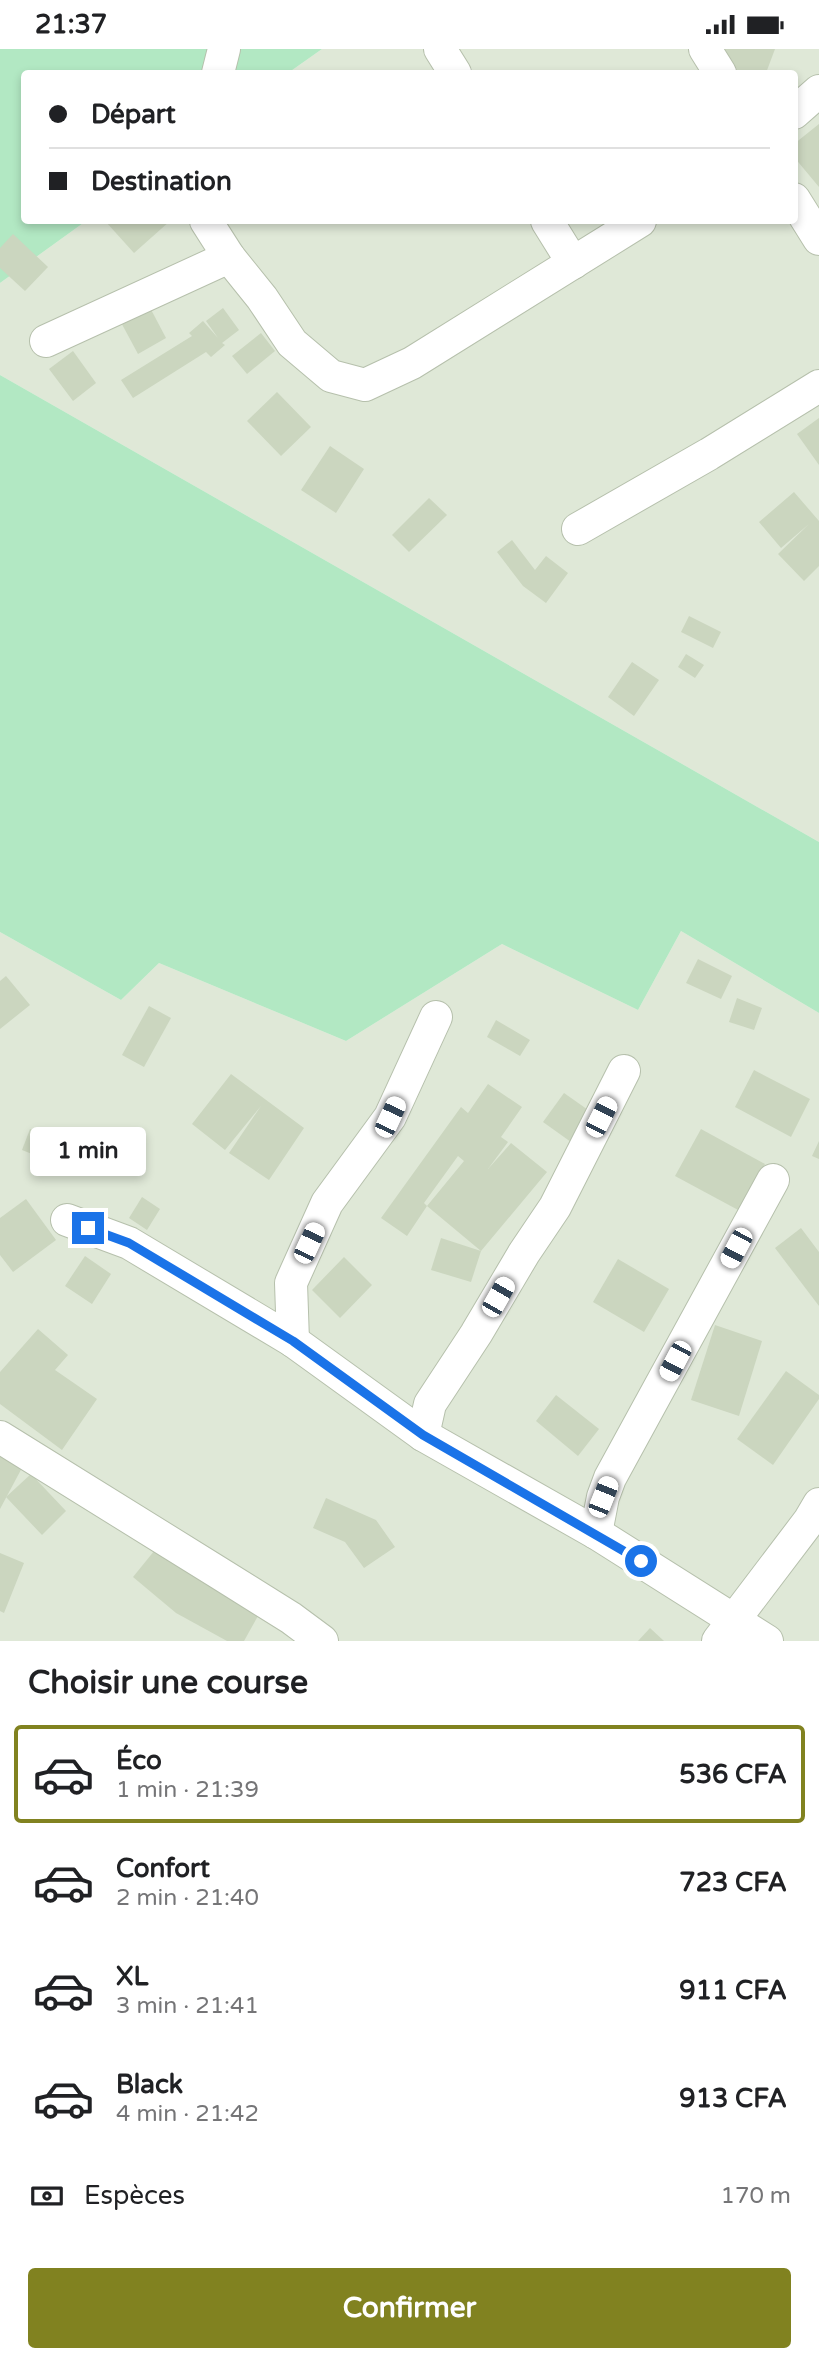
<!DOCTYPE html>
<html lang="fr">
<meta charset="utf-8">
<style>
:root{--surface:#fff;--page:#f6f6f6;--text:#202124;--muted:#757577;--line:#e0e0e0;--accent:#818220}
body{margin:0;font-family:"Varela Round",sans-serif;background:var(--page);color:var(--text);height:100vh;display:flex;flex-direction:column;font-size:26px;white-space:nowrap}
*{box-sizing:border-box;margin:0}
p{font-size:23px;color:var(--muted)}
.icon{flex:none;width:38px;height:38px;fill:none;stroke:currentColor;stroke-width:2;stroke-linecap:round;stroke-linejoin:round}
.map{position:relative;height:1592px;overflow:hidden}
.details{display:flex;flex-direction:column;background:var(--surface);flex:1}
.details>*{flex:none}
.banner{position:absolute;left:21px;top:21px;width:777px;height:154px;border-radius:7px;box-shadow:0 4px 10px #0003;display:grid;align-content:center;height:154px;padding:0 28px;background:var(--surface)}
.end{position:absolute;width:32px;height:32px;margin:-16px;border:9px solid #1a73e8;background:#fff;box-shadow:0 0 0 4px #fff}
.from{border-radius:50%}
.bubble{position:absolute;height:49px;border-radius:7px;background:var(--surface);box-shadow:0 4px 10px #0003;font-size:23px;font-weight:700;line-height:49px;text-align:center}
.car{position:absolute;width:21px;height:42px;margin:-21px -10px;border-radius:9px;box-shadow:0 0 5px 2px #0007;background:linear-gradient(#fff 24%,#345 0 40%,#fff 0 76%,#345 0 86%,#fff 0)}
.banner b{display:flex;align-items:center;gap:24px;height:66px;font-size:26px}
.banner b+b{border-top:2px solid var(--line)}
.banner i{width:18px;height:18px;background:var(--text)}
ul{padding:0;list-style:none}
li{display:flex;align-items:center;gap:21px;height:98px;margin:0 14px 10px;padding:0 14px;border:4px solid transparent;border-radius:7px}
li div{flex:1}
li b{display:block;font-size:26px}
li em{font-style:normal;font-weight:700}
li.on{border-color:var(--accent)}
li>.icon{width:63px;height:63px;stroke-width:1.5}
h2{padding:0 28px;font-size:32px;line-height:84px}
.pay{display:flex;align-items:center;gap:18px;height:77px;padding:0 28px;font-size:26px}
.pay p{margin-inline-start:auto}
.button{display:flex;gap:14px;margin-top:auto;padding:14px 28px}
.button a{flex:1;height:80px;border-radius:7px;background:var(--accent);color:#fff;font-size:28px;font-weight:700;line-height:80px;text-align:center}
.status{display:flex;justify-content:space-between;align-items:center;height:49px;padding:0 35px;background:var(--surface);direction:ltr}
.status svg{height:19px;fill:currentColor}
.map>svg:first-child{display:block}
.residential{fill:#dfe8d7}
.green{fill:#b2e8c3}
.building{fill:#cbd6bf}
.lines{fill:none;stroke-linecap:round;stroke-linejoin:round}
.street-casing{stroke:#b6c0ac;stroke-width:34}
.street{stroke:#fff;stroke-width:32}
.route{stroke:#1a73e8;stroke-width:9}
</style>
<div class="status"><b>21:37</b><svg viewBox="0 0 49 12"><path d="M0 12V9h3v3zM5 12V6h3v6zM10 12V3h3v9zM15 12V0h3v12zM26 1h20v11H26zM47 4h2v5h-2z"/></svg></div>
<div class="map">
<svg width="819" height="1592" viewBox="0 0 819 1592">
<rect width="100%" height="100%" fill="#eef5e9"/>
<g class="residential">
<path d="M322,0H819V793L0,326V234L86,172H794V24H288Z"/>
<path d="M681,882L819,964V1592H0V883L121,951L159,914L346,992L502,895L638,961Z"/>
</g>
<g class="green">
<path d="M0,0H322L288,24H24V172H86L0,234Z"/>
<path d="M0,326L819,793V964L681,882L638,961L502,895L346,992L159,914L121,951L0,883Z"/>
</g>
<g class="building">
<path d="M724,0H775L766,24H743L718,15Z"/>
<path d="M819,75V138L794,108V95Z"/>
<path d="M108,172H170L134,204L106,173Z"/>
<path d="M13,185L48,218L25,242L0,219V199Z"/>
<path d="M146,251L166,289L138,305L117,266Z"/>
<path d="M223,259L239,281L222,294L225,296L211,308L206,303L133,349L121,331L192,287L189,284L203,272L218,289L206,272Z"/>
<path d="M261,284L275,302L247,325L232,307Z"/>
<path d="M73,302L96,334L73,352L49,320Z"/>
<path d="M277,343L311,378L281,407L247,372Z"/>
<path d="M819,369V416L797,385Z"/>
<path d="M330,397L364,420L336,464L301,441Z"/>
<path d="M794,443L819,472V517L804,532L778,505L809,475L781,499L759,473Z"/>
<path d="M429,449L447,466L409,503L392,486Z"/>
<path d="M512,491L535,521L546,507L568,524L546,554L523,537L497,503Z"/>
<path d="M689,567L721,583L713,599L681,583Z"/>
<path d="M686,605L704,616L695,629L678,618Z"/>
<path d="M632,613L659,631L634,667L608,648Z"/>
<path d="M698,910L732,927L721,950L686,934Z"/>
<path d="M6,927L30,956L0,980V932Z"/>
<path d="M737,949L762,959L754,981L729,973Z"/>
<path d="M149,957L171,969L144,1018L122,1006Z"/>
<path d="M496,971L530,991L520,1007L487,988Z"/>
<path d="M754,1021L810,1050L791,1088L735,1058Z"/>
<path d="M231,1025L304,1079L269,1131L229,1104L261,1057L225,1101L192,1075Z"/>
<path d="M488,1035L522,1058L501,1088L508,1093L488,1120L511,1094L547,1123L481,1202L471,1233L431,1221L441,1189L481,1202L427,1157L464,1112L458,1107L424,1154L427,1157L407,1187L381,1169L461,1058L468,1064Z"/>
<path d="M564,1044L591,1063L571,1093L543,1073Z"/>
<path d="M30,1080L65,1094L57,1115L22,1101Z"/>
<path d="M701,1080L765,1115L740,1162L675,1127Z"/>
<path d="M819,1092V1110L812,1107Z"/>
<path d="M142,1148L160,1160L147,1181L129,1169Z"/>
<path d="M26,1150L56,1191L13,1223L0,1206V1169Z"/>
<path d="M801,1179L819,1203V1257L775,1199Z"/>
<path d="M85,1207L111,1225L92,1255L65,1237Z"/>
<path d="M344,1208L372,1236L340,1269L312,1241Z"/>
<path d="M618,1210L669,1240L644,1283L593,1253Z"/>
<path d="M715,1276L762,1292L739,1367L691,1351Z"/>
<path d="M38,1280L68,1306L55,1321L97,1350L62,1401L0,1355V1323Z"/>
<path d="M786,1322L819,1346V1350L773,1416L737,1390Z"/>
<path d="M556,1346L599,1380L578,1407L536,1372Z"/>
<path d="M0,1404L23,1417L0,1460Z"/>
<path d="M31,1425L66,1462L42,1486L6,1448Z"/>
<path d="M326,1449L376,1471L395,1498L364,1519L345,1493L313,1479Z"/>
<path d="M159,1496L263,1558L244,1592H227L176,1564L133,1528Z"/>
<path d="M0,1504L24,1514L4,1564L0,1562Z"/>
<path d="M650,1579L664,1592H638Z"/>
</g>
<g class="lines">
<defs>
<g id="street">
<path d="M440,0L455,24"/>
<path d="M705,0L720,24"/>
<path d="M218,24L224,0"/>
<path d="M794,64L819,42"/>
<path d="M794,150L819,190"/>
<path d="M206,172L229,208L262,249L292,294L331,327L365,336L412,314L640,172"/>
<path d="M547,172L573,214"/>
<path d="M46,292L229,208"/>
<path d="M578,480L709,405L819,337"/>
<path d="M67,1171L129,1194L293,1292L423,1386L596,1484L767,1592"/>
<path d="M293,1292L291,1234L327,1154L390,1068L436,968"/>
<path d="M423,1386L430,1355L476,1285L524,1204L555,1158L624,1022"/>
<path d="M0,1388L219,1524L291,1569L322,1592"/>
<path d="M596,1484L603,1448L610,1429L773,1131"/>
<path d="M718,1592L809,1472L819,1455"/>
</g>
</defs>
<use href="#street" class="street-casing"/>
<use href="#street" class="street"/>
</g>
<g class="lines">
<path class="route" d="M88,1179L129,1194L293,1292L423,1386L641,1512"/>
</g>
</svg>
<i class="end from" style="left:641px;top:1512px"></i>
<i class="end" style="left:88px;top:1179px"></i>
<div class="bubble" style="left:30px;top:1078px;width:116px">1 min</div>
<i class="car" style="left:390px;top:1068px;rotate:25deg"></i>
<i class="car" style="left:601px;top:1068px;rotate:27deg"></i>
<i class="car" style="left:309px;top:1194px;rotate:25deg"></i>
<i class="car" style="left:736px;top:1199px;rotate:208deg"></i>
<i class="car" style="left:498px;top:1248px;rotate:30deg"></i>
<i class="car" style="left:675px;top:1312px;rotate:208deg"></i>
<i class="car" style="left:603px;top:1448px;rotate:22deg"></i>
<div class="banner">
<b><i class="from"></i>Départ</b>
<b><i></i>Destination</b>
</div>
</div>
<section class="details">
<h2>Choisir une course</h2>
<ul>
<li class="on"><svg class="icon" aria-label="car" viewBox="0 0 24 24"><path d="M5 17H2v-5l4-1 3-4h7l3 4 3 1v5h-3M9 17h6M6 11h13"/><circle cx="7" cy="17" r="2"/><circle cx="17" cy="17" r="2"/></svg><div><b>Éco</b><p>1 min · 21:39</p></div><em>536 CFA</em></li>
<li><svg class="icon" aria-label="car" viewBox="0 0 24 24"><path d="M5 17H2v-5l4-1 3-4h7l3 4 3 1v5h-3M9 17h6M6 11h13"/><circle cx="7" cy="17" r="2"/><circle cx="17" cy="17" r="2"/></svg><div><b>Confort</b><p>2 min · 21:40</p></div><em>723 CFA</em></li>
<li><svg class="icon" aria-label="car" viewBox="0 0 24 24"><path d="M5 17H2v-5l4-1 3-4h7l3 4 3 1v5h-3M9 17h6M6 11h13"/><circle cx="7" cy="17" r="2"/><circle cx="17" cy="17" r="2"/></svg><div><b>XL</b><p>3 min · 21:41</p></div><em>911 CFA</em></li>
<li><svg class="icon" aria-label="car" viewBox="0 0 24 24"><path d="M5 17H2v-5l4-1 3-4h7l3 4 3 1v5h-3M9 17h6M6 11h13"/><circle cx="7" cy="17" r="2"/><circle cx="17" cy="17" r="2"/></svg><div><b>Black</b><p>4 min · 21:42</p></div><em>913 CFA</em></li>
</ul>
<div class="pay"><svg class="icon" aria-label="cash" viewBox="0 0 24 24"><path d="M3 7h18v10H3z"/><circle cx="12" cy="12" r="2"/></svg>Espèces<p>170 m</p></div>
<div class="button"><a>Confirmer</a></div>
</section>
